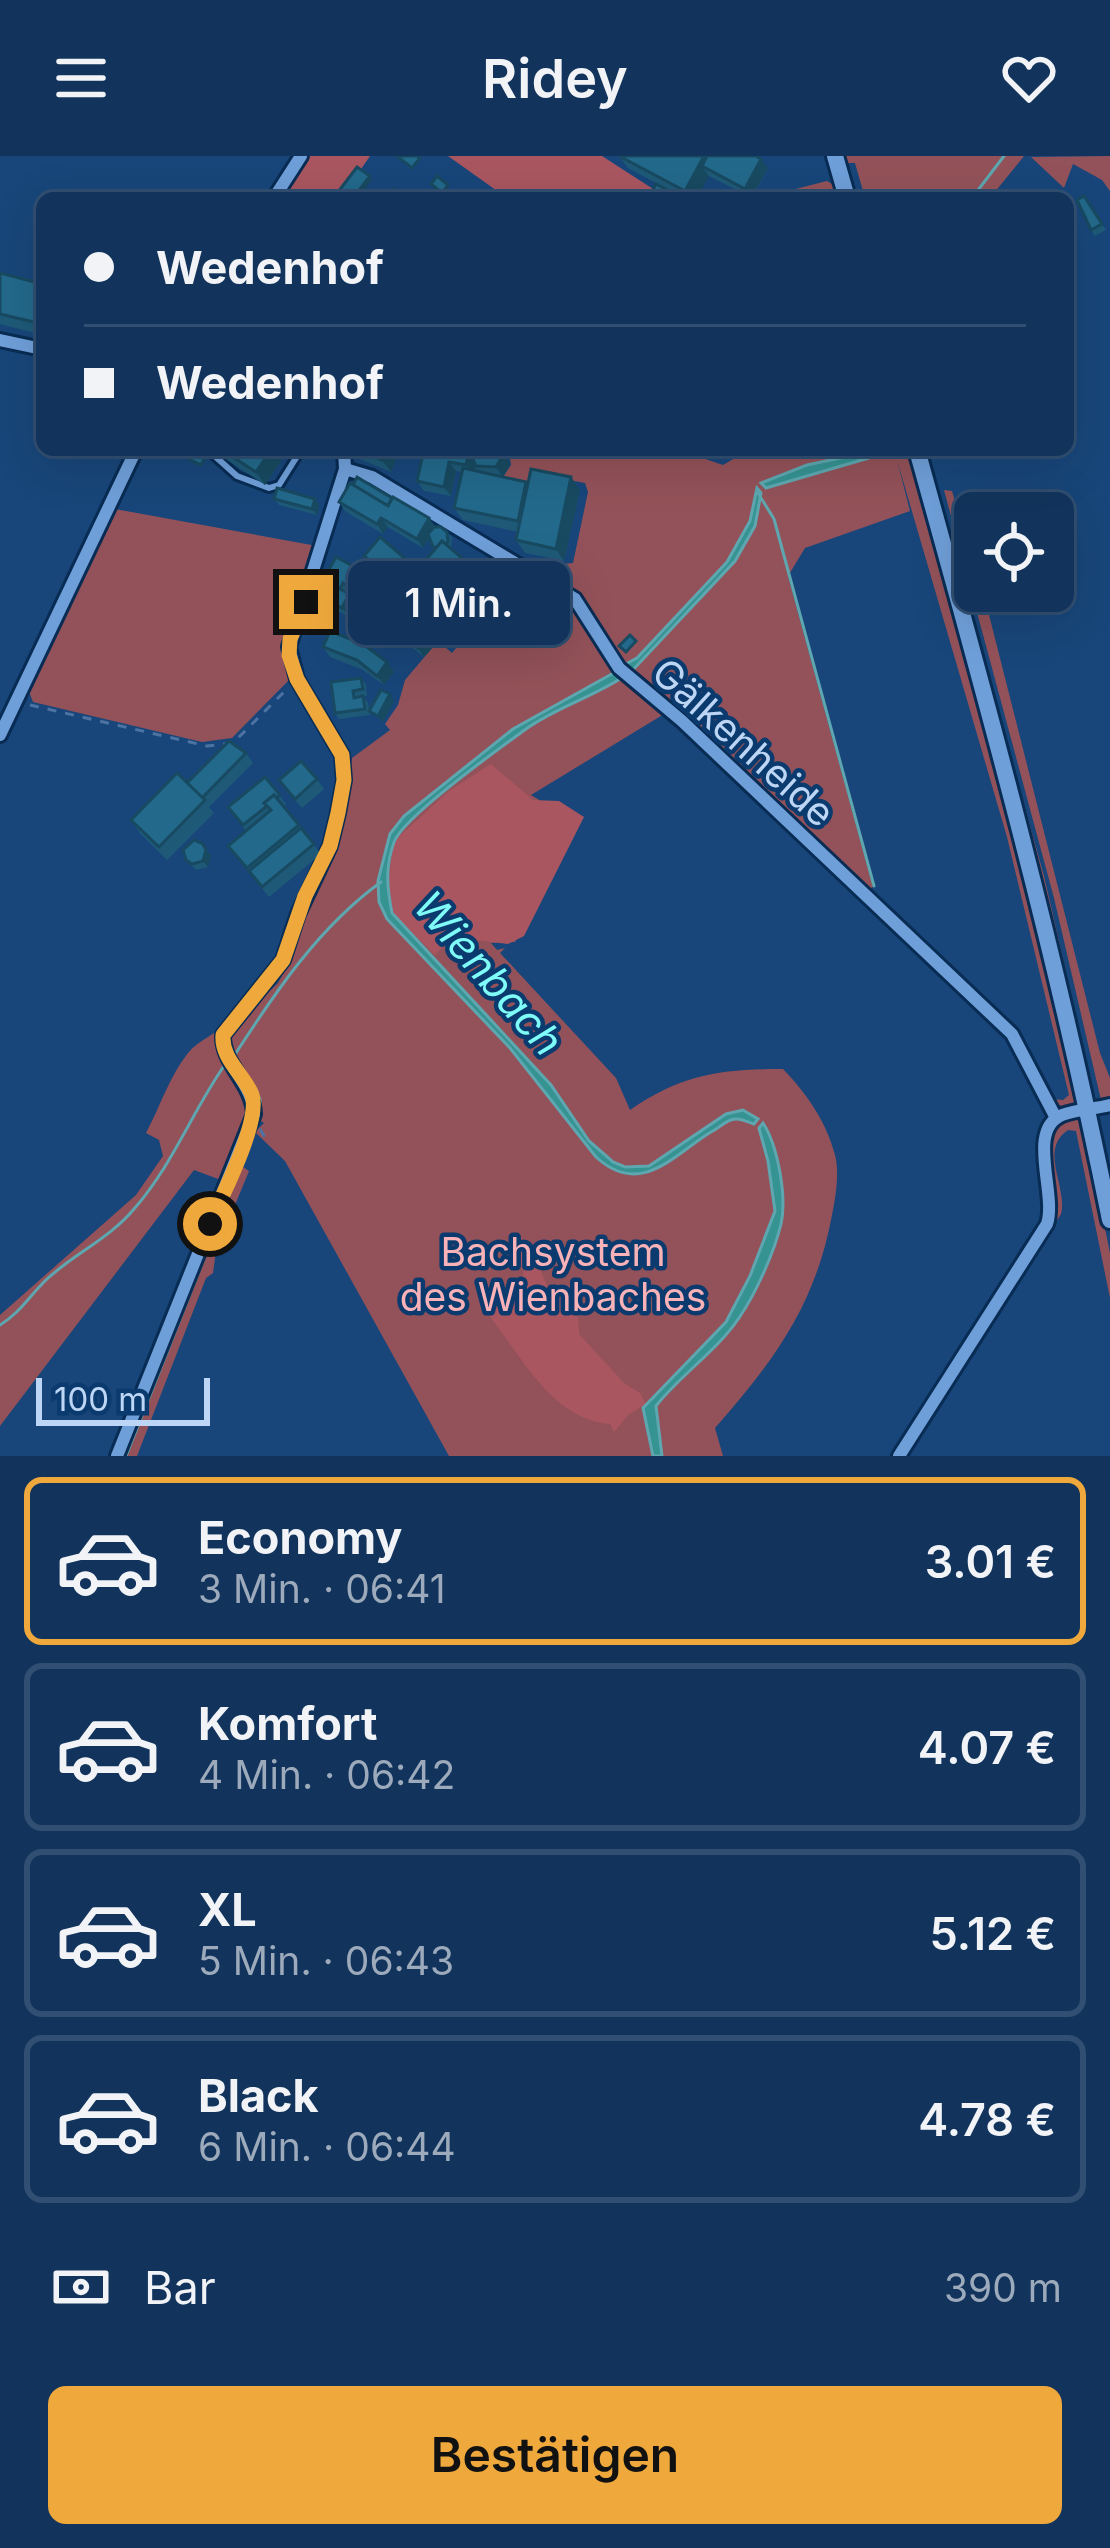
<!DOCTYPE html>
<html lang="de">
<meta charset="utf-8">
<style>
:root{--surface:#12345c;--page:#1b3c62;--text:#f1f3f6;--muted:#9caabb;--line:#314f72;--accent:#eea83c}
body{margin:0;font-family:Inter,sans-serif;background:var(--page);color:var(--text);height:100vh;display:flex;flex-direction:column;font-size:45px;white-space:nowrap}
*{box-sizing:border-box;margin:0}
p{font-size:39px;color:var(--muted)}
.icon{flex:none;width:66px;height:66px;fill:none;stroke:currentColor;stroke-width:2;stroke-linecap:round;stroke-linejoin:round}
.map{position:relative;height:1300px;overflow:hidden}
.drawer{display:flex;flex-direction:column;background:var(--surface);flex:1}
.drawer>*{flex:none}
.guide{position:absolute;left:36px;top:36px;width:1038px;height:264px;border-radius:18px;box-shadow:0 12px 48px #0002,0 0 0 3px var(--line);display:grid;align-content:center;height:264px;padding:0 48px;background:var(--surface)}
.buttons{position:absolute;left:954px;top:336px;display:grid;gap:24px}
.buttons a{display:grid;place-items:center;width:120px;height:120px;border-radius:18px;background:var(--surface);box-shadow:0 12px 48px #0002,0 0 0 3px var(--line);font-size:60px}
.scale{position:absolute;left:36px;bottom:30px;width:174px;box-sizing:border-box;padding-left:12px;border:6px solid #bdd6f5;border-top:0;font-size:33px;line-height:42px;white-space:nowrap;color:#bdd6f5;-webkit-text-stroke:9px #0b3b6e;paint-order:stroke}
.end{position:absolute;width:54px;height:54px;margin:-27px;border:15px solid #eea83c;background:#111;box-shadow:0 0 0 6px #111}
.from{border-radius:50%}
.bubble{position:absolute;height:84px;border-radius:18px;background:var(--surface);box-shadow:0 12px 48px #0002,0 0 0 3px var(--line);font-size:39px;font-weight:600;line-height:84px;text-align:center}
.guide b{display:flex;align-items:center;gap:42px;height:114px;font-size:45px}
.guide b+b{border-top:3px solid var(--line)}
.guide i{width:30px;height:30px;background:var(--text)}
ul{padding:21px 0 0;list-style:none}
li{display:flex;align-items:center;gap:36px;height:168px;margin:0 24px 18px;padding:0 24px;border:6px solid var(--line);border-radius:18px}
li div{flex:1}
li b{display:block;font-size:45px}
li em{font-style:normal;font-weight:600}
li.active{border-color:var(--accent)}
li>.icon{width:108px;height:108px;stroke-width:1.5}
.pay{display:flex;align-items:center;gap:30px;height:132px;padding:0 48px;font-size:45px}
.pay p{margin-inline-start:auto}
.cta{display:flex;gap:24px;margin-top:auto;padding:24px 48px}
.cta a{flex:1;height:138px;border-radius:18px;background:var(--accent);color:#111;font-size:48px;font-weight:600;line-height:138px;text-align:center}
header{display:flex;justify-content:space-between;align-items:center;height:156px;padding:0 48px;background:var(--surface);font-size:54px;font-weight:600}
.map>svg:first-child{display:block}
.green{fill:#935259}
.forest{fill:#a95660}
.water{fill:#359392;stroke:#5ea7b0;stroke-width:3}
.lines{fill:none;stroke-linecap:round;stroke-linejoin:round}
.stream{stroke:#5ea7b0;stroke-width:3}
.service-casing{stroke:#082c53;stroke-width:12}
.minor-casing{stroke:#082c53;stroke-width:18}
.tertiary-casing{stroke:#082c53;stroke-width:22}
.path{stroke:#4c73a1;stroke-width:3;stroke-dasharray:9 9;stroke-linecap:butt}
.service{stroke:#6f9fd9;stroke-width:6}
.minor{stroke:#6f9fd9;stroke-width:12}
.tertiary{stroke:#6f9fd9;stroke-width:16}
.wall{fill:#1e5a78}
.shaded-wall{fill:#184a61}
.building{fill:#23698b;stroke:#184a61;stroke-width:3}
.route{stroke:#eea83c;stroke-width:15}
.labels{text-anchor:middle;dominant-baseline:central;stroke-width:9;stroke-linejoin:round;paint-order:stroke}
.street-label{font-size:39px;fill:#bdd6f5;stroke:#0b3b6e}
.park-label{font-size:39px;fill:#f9b2b7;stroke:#0b3b6e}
.water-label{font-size:42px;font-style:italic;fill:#7ffbf8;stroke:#0b3b6e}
</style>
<header><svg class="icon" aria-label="menu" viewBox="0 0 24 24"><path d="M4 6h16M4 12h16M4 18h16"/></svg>Ridey<svg class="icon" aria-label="heart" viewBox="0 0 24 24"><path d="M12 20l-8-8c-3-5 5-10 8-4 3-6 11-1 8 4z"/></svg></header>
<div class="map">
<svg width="1110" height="1300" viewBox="0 0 1110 1300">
<rect width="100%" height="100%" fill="#18467a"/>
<g class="green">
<path d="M842,0H1024L990,42H865L855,7H848L845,13Z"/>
<path d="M1110,0V35L1102,24L1073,8L1064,32L1031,1Z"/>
<path d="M827,25L837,31L840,42H760Z"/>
<path d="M509,294H679L723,309L749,294H913L908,298L912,297L968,501L1078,940L1076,948L1066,952L1049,944L1019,880L1048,937L1053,943L1063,944L1069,939L1007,681L897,304L910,355L805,392L788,420L873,731L866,734L674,552L531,639L571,663L515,786L491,787L497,794L505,792L500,797L616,922L630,954C682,918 721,913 783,913C807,938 826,965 835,999C840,1018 835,1045 831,1064C814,1151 773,1206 715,1272L723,1300H449L285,1005L256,977L243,1011L249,1015L216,1095L213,1117L206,1122L137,1300H119L254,970L257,974L264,967L251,959L221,1024L194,1014L0,1270V1159L136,1039L163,1000L159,984L146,977C160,951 169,921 188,897C199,883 216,880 225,866L234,870L278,827L288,809L305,750L337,690L352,602L390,574L385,568L398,549L405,524L438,485L452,497L477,467L504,490L478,421L497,405L556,435L598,468L585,447L559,428L563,408L573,407L588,336L585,327L542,319L526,330L503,321L511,309Z"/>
<path d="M927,301L1044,720L1095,942L1091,938Z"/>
<path d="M944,334L952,335L975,412V435L984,439L1100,897L1110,922V944H1101L1054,742Z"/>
<path d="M115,353L317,390C303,436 274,477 290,523L232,582L202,586L33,546L28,533Z"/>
<path d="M1076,963L1084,969L1110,1097V1142L1076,975L1068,974C1038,994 1068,1031 1061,1058L914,1288L902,1300L1052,1065L1056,1051L1048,1009L1050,977L1061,965Z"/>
</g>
<g class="forest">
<path d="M309,0H370L341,42H282Z"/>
<path d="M448,0H602L664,40L507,42Z"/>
<path d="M491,608L533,644L559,645L584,661L524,780L508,788L451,781L435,799L393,758L388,727L394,685L449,635Z"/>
<path d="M508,1076L529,1085L547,1130L569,1146L578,1161L579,1178L624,1227L640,1237L646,1248L628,1259L614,1276L610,1268C552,1263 523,1202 490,1161L495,1143L520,1135L524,1113L513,1096Z"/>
</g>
<g class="water">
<path d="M878,294H896L766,332L761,327L807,309Z"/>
<path d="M757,332L761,337L755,370L735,405L630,517L622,510L637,502L727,406L750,365Z"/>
<path d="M617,515L623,521C593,541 555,552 526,573C500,592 404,660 394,686C385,711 387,732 392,757L551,929L589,985L613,1006L625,1011L649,1010L726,958L743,954L758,963L754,968C748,966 742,963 736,963C726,963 720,972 711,976C673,999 641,1042 596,1001L510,892L387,763L379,746L378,725L390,678L404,660L513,573Z"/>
<path d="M763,967C778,990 787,1041 781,1068C774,1097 756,1137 739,1162C716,1196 680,1219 656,1250L662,1300H653L643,1252L726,1166L750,1120L775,1055L768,1005L759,972Z"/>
</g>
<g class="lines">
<g class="stream">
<path d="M972,42L1004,0"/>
<path d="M758,337L774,363L874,730"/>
<path d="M234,900C276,835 319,771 381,726"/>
<path d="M236,902L260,943V959"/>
<path d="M0,1169C20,1157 30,1139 47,1123C74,1098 110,1082 134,1053C172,1010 192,956 224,910"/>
<path d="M126,1300L254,976"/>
</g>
<defs>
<path id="service" d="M208,294L237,320L269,332L279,329L301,294"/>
<g id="minor">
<path d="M274,42L301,0"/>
<path d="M0,184L42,193"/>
<path d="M345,313L372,321L575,443L619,512L682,565L1012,878L1056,962"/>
<path d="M0,579L136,294"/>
<path d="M117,1300L254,958C253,927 222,909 223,879L283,804L298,758L330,690L338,657L344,624L342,599L297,523L289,491L345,313L344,294"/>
<path d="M899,1300L1047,1068C1057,1037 1026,974 1062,959C1077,953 1095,953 1110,949"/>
</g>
<g id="tertiary">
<path d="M835,0L847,42"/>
<path d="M917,294C988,549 1058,804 1110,1064"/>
</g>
</defs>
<use href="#service" class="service-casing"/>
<use href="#minor" class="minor-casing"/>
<use href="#tertiary" class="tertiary-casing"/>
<g class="path">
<path d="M30,549L207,590L233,587L286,534"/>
<path d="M260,973L268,987"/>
</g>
<use href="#service" class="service"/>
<use href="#minor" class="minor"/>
<use href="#tertiary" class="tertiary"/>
</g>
<g class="wall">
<path d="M619,0L768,12L752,42L709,20L697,42H684L628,12Z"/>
<path d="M1084,40L1106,74L1095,80L1091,74Z"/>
<path d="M0,117L42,128V179L0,168Z"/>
<path d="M216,294H280L284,300L265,329L221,300Z"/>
<path d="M354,294H400L391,316L360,303Z"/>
<path d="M424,294L510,309L503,321L528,329L571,321L580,334L564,405L525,397L516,384L518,376L463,364L454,352L462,316L456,315L451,340L424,335L417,325Z"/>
<path d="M274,343H315L319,349L317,359L279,349Z"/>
<path d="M339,346L447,376L452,382L451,393L519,451L528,463L504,491L469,460L448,484L403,446L394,433L396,431L371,409L364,400L419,412L435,394L429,382L423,392L388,371L383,378L345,355Z"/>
<path d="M360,414L367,424L358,441L350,437L349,438L356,448L349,461L322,447L316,437Z"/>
<path d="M385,444L438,485L424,501L375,461L368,451Z"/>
<path d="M323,491L394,516L384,529L363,514L330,501Z"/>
<path d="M361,522L366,528L367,540H363L368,547L370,559L339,563L335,557Z"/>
<path d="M246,597L253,607L209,651L214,657L167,704L140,677L131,664L187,627Z"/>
<path d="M265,621L286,648L284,651L321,698L269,741L228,690L246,675L228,651Z"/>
<path d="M317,623L324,633L302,652L279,624Z"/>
<path d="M203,688L211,700L208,711L196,714L186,704Z"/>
</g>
<g class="shaded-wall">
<path d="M704,0H719L702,10L709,20L697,42H690L685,35Z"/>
<path d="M761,3L768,12L751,42L745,33Z"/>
<path d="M370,20L372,24L358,42H353Z"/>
<path d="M271,294H280L284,300L265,329L256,316Z"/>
<path d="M386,294H400L391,316L382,304Z"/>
<path d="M502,294L506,295L510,309L503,321L496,311Z"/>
<path d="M469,295L476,305L473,319L466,309Z"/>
<path d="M449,306L456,315L451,340L444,331Z"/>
<path d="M571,321L580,334L564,405L556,393Z"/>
<path d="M315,343L319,349L317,359L312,353Z"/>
<path d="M381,362L388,371L383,378L377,368Z"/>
<path d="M429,362L436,371L423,392L417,383Z"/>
<path d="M360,414L367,424L358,441L351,432Z"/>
<path d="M349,438L356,448L349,461L342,452Z"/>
<path d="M460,447L469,460L448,484L440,471Z"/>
<path d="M519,451L528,463L504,491L495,478Z"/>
<path d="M431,475L438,485L424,501L418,492Z"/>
<path d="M387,506L394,516L384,529L377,520Z"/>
<path d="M390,538L394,545L383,566L378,560Z"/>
<path d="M206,694L211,700L208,711L203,705Z"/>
</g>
<g class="building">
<path d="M397,0H417L420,2L412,12Z"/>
<path d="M619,0H704L685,35Z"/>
<path d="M707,0H756L761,3L745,33L702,10Z"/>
<path d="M357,11L370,20L353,42H346L338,36Z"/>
<path d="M437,20L448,29L442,37L431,28Z"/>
<path d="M656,28L680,41L679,42H649Z"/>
<path d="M393,33L405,42H386Z"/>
<path d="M1084,40L1102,68L1091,74L1077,44Z"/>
<path d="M0,117L42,128V168L0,158Z"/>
<path d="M171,294H197L206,300L201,309Z"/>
<path d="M222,294H271L256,316Z"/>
<path d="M360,294H386L382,304Z"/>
<path d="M424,294H502L503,299L496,311L476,310L469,295L466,309L449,306L444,331L417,325Z"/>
<path d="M463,312L526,326L518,365L454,352Z"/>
<path d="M531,313L571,321L556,393L516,384Z"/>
<path d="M357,321L392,342L388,350L353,329Z"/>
<path d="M350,327L388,350L393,341L429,362L417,383L381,362L377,368L339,346Z"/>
<path d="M277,332L315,343L312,353L274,343Z"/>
<path d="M434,371H441L447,376L448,386L446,388L442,385L437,391H433L428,378Z"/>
<path d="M380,381L408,405L393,423L395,426L364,400Z"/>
<path d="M442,385L519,451L495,478L460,447L440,471L394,433L399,428L393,423L409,404L419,412Z"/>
<path d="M336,401L360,414L351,432L343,427L340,433L349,438L342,452L316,437Z"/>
<path d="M378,439L385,444L388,440L431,475L418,492L368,451Z"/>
<path d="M330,475L363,488L387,506L377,520L357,504L323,491Z"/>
<path d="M630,479L636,485L626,496L619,490Z"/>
<path d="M361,522L363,533L353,535L354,542L363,540L365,553L335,557L331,526Z"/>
<path d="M381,534L390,538L378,560L369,555Z"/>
<path d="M229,585L246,597L202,642L187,627Z"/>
<path d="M301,605L317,623L295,643L279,624Z"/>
<path d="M177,617L205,644L159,691L131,664Z"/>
<path d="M265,621L280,639L276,642L274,639L264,647L267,650L243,669L228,651Z"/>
<path d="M274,639L299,669L247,712L228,690L271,654L264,647Z"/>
<path d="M301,672L314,688L262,731L249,715Z"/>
<path d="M194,684L203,688L206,694L203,705L192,708L186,704L183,694Z"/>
</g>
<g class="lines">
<path class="route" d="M210,1068C221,1041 261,965 252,939C244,918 221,903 223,879L283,804L305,740L330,690L338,657L344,624L342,599L297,523L289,499L290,483L306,446"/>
</g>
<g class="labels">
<g class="street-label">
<text transform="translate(744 586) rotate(42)">Gälkenheide</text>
</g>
<g class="park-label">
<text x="553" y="1095">Bachsystem<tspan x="553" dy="45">des Wienbaches</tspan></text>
</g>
<g class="water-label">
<text transform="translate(489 817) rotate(49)">Wienbach</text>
</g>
</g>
</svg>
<div class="buttons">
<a><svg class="icon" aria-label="locate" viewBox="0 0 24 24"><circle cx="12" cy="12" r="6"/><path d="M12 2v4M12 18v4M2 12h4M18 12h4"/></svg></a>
</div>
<div class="scale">100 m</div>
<i class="end from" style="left:210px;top:1068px"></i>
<i class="end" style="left:306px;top:446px"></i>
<div class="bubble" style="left:348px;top:405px;width:222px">1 Min.</div>
<div class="guide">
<b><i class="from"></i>Wedenhof</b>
<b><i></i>Wedenhof</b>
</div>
</div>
<section class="drawer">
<ul>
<li class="active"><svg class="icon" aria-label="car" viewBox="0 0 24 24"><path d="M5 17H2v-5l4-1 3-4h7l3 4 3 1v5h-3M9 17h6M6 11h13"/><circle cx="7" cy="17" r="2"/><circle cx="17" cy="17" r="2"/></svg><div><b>Economy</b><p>3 Min. · 06:41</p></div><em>3.01 €</em></li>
<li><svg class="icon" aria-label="car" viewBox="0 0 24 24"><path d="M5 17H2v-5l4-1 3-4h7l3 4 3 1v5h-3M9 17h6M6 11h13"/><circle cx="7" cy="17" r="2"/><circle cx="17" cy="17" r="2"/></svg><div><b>Komfort</b><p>4 Min. · 06:42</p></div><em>4.07 €</em></li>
<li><svg class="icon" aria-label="car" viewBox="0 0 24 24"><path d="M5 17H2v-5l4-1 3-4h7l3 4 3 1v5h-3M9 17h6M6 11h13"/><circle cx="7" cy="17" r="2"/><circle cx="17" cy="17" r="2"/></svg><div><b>XL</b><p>5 Min. · 06:43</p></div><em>5.12 €</em></li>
<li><svg class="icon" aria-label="car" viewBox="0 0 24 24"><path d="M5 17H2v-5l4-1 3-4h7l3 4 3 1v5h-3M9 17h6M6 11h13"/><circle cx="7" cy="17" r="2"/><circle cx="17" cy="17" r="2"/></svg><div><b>Black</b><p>6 Min. · 06:44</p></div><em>4.78 €</em></li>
</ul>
<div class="pay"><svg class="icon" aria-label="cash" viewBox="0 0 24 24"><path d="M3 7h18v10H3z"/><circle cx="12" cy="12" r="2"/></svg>Bar<p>390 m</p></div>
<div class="cta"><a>Bestätigen</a></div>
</section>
